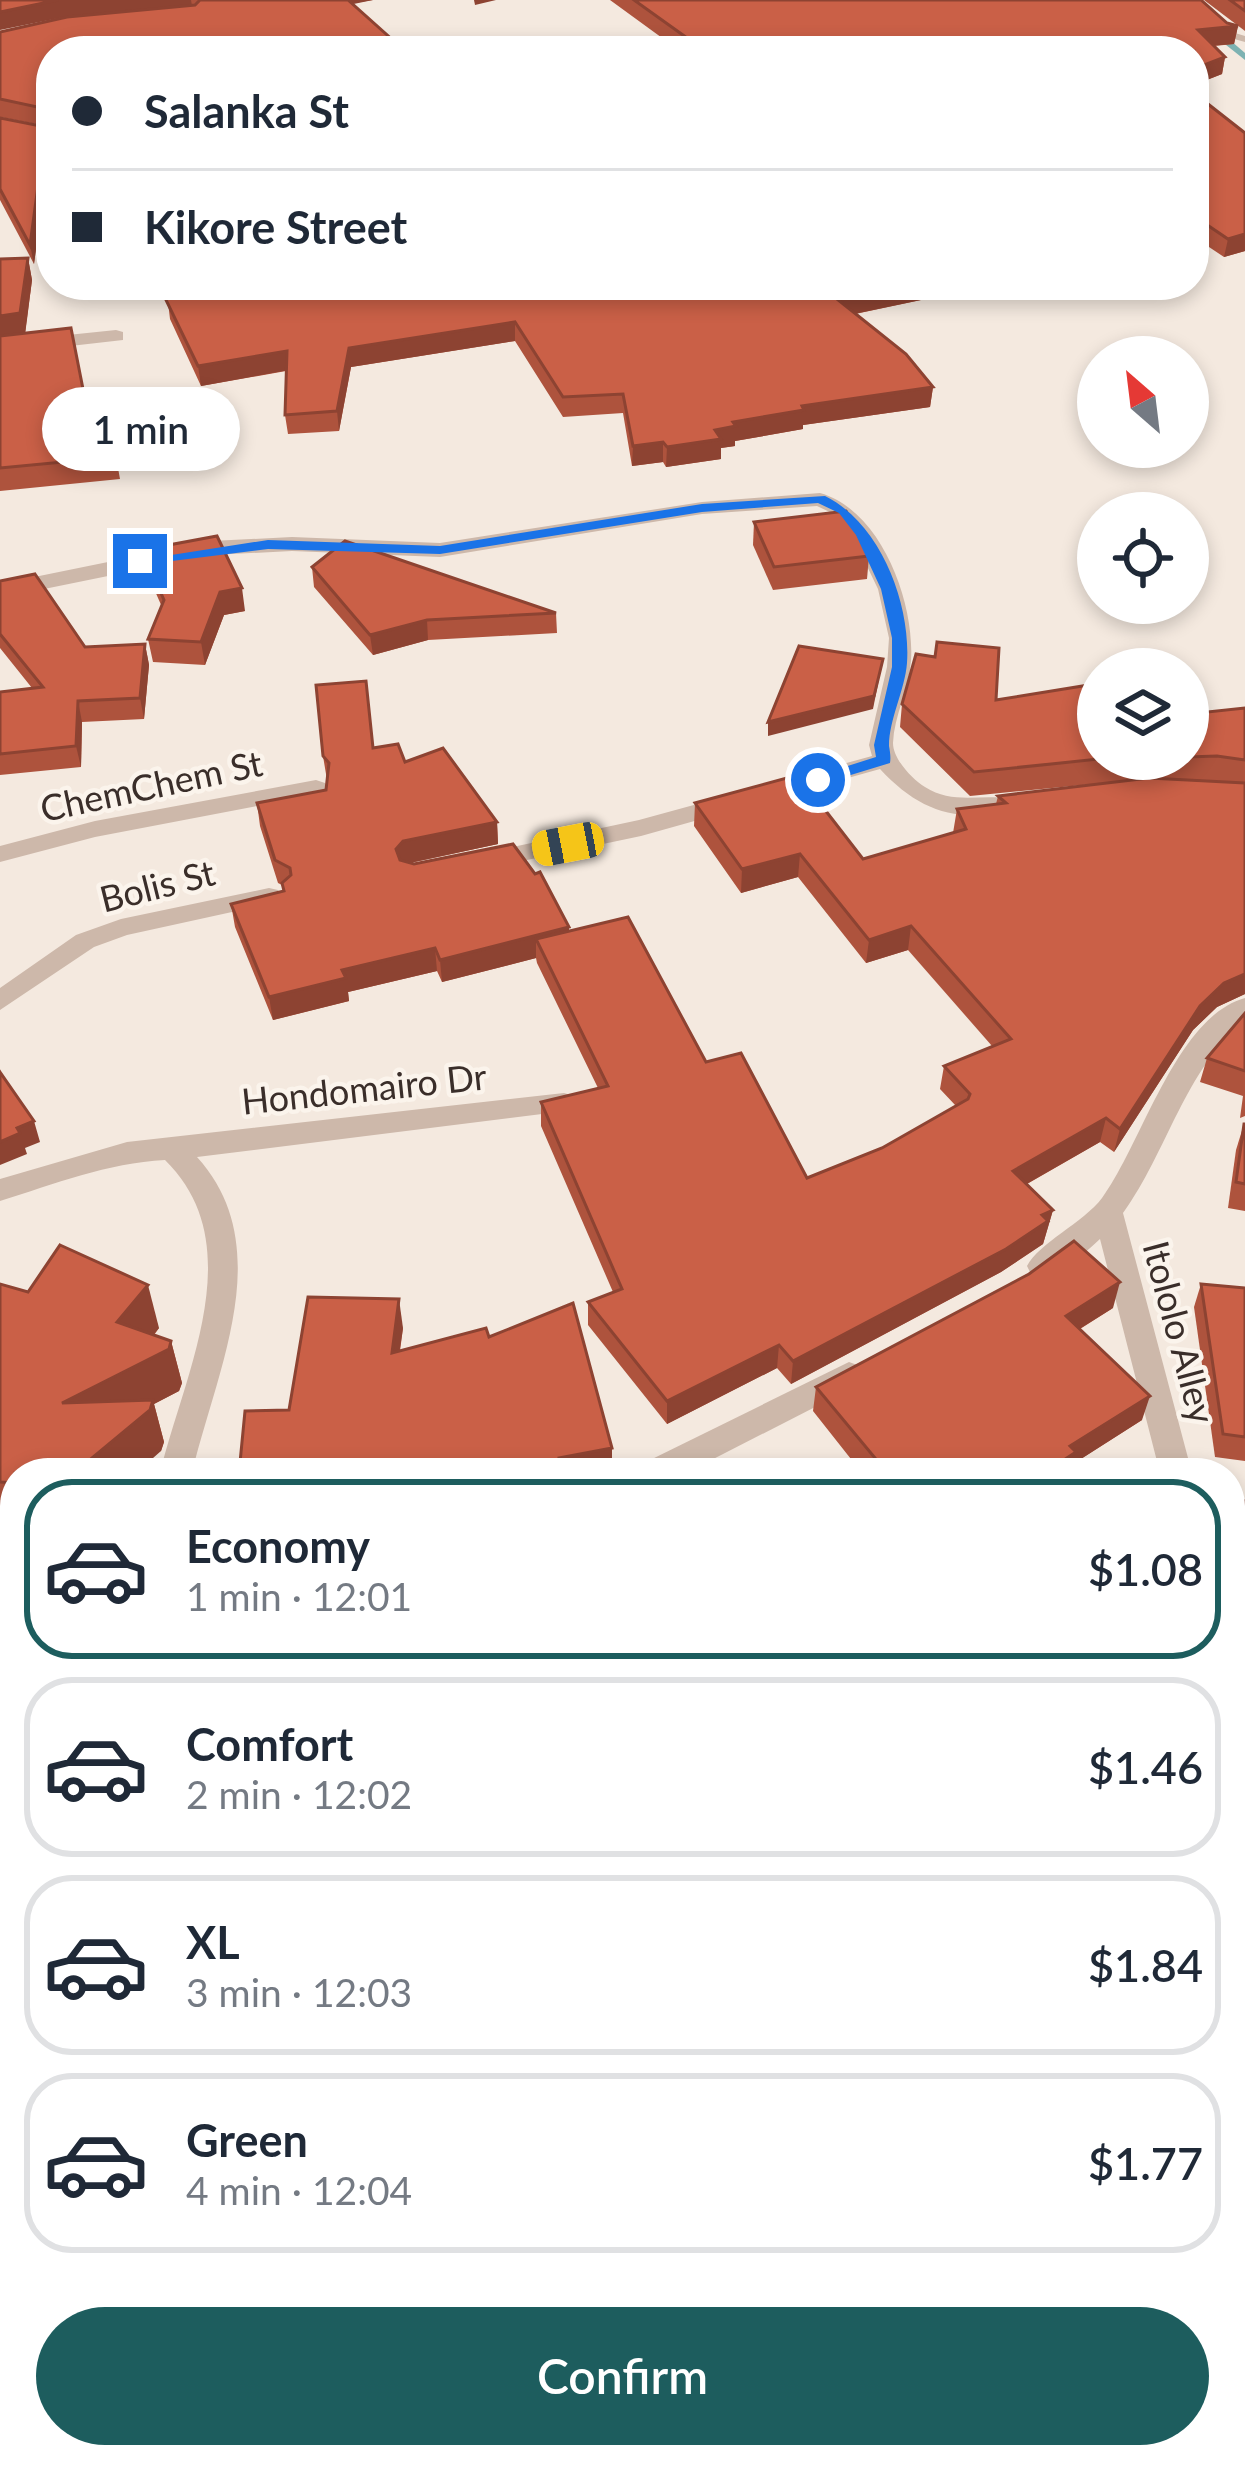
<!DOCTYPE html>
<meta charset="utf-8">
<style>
:root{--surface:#fff;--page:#f6f6f7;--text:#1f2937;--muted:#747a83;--line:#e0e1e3;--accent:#1d5d5e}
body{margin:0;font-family:Lato,sans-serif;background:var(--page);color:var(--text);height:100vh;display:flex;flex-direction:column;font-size:45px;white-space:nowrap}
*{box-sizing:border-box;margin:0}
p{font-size:39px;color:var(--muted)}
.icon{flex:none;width:66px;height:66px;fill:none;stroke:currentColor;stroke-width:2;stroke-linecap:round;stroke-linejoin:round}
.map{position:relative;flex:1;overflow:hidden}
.details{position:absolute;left:0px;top:1458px;width:1245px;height:1011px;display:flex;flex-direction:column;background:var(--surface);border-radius:48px 48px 0 0;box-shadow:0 6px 18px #0003}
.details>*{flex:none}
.banner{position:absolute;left:36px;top:36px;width:1173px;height:264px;border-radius:48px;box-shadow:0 6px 18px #0003;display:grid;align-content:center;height:264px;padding:0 36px;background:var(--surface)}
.needle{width:78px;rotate:332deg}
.fabs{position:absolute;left:1077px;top:336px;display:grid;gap:24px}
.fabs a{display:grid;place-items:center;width:132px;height:132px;border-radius:50%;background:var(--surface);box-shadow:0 6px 18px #0003;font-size:60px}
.end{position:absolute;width:54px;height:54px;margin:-27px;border:15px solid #1a73e8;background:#fff;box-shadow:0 0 0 6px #fff}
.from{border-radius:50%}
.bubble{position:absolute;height:84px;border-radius:42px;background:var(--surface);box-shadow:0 6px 18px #0003;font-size:39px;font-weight:600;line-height:84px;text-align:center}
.car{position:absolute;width:36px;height:72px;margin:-36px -18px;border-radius:15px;box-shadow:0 0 9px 3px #0007;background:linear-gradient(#f5c518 24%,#345 0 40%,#f5c518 0 76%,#345 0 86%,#f5c518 0)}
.banner b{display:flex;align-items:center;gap:42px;height:114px;font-size:45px}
.banner b+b{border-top:3px solid var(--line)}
.banner i{width:30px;height:30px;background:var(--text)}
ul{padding:21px 0 0;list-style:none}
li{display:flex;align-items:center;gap:36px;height:180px;margin:0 24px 18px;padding:0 12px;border:6px solid var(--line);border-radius:48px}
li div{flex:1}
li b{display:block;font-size:45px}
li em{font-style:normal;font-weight:600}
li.selected{border-color:var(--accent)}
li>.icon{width:108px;height:108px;stroke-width:1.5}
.button{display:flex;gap:24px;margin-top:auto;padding:24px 36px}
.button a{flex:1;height:138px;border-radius:72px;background:var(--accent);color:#fff;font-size:48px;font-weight:600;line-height:138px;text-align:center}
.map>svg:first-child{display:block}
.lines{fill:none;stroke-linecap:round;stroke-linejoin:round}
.stream{fill:#7db2b2;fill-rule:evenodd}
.lane{fill:#cdb8aa;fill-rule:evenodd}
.street{fill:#cdb8aa;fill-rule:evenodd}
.wall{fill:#ae533d}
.shaded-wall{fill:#8d4332}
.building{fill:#ca6047;stroke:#8d4332;stroke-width:3}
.route{fill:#1a73e8}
.labels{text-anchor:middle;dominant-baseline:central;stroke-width:9;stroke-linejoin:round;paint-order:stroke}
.street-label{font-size:36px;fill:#3a2e2a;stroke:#fbf4ec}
</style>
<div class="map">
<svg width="1245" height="2467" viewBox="0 0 1245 2467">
<rect width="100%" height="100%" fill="#f4e9df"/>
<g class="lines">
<path class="stream" d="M1211,29H1217L1245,53V60L1211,33Z"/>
<g class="lane">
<path d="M1186,0H1197L1235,33L1245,36V42L1227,37Z"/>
<path d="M15,1895V1921L0,1925V1899Z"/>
</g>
<g class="street">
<path d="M116,330L123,332V340L0,354V342Z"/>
<path d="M820,493C881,510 915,602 911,661C909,689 894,716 893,743C893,759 912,779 925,787C954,806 984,792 1015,800L1018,805L1015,810C957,824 919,811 880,769L641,836L480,870L471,868L467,862L471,856L639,820L872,756L869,745L887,667L889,638L878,589L852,535L836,515L817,506L702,514L440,557L292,551L211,555L0,598V584L211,541L292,537L440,543L702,502Z"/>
<path d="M316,780L325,783L328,788L325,793L95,837L0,862V846L95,821Z"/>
<path d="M269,888L278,890L282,896L278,902L127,935L94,947L0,1010V988L76,935L121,919Z"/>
<path d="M1245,998V1021C1184,1070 1168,1151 1123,1213L1192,1473H1160L1100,1239C1082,1255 1056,1282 1031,1274L1027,1266C1039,1243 1083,1223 1102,1198C1142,1144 1176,1017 1245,998Z"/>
<path d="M564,1093L574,1096L578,1103L574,1110L197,1157C279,1247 216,1371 192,1473H160C184,1374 252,1245 165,1160C107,1163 55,1184 0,1201V1179L127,1142Z"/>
<path d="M849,1362L860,1366L865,1375L860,1384L686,1473H640L644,1463Z"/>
</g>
</g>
<g class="wall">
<path d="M0,0H373L51,51V127L0,117V32L192,6L69,16Z"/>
<path d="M610,0H1201L1227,23L1238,26L1234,44L1214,46L1225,57L1222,74L1194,85V51H680Z"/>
<path d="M1204,0H1245V31Z"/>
<path d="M1194,93L1245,251L1224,257L1194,237Z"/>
<path d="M0,118L50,145L34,264L0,200Z"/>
<path d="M28,258L32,280L25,333L83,389L116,457L120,479L0,491V259Z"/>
<path d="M163,285H992L855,314L933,387L930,407L803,425V429L735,441V446L721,448V459L666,467L663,462L632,466L623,413L563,417L515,341L351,367L339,431L288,434L285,415L286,371L201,386L170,319L167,294Z"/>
<path d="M754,522L869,556L867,579L773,590L753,545Z"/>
<path d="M142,550L245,611L224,615L205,665L153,662L148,639L162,607L147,573Z"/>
<path d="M312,567L556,613L557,633L428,640L373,655L314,587Z"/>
<path d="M0,581L85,647L145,644L149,665L144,719L82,722L81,767L0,775V692L32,688L0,648Z"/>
<path d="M996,700L1098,759H1188V714L1245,708V994L1217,1007L1193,1030L1114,1152L1100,1142L1027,1184L1053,1210L1043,1244L1001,1272L791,1384L777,1368L667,1424L588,1325V1302L613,1292L541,1126V1102L598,1088L537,963L536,958L442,982L437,971L348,992L349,1001L273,1020L235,927L231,904L283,892L282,885L278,883L260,826L257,803L326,790L327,780L323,756L373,748L405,762L497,822L498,844L410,863L569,931L706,1062L807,1178L882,1148L956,1106L940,1089L944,1066L992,1046L908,950L866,963L798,877L741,893L694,826L695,803L863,859L953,833L957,809L996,804L998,796L1124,781L970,796L900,727L902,704Z"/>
<path d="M1245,1013V1116L1240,1118L1243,1096L1200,1082L1207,1058Z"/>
<path d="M1244,1124H1245V1211L1228,1208L1236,1150Z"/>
<path d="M0,1284L159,1328L154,1335L171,1341L182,1383L179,1391L154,1404L164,1442L161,1451L15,1473V1523H0Z"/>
<path d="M1201,1284L1245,1288V1461L1215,1457L1194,1307Z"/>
<path d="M1113,1308L1080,1329L1142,1420L1073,1464L1071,1473H862L813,1411L816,1387Z"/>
<path d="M403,1328L400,1351L489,1337L612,1473H239L289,1410Z"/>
<path d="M1230,1501H1245V1949L1230,1950Z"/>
<path d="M1245,2014V2090L1230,2092V2017Z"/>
<path d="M68,2454H216L214,2467H76L68,2457Z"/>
<path d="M976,2454H1052L1046,2463L1040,2467H983Z"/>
</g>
<g class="shaded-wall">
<path d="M58,0H191L192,6L69,16L0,30V12Z"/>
<path d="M338,0H373L339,7Z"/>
<path d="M474,0H496L475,5Z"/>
<path d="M1238,26L1234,44L1195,47L1198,30Z"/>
<path d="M1225,57L1222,74L1194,85V69Z"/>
<path d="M46,127L50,145L34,264L30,245Z"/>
<path d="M1245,234V251L1224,257L1228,239Z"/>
<path d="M28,258L32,280L25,335L0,339V316Z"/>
<path d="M905,285H992L835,318L837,299Z"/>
<path d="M515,322V341L351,367L339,431L337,411L349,348Z"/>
<path d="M287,351L289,370L201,386L198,366Z"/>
<path d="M933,387L930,407L803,425V429L735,441V446L721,448V459L666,467L667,447L733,422L802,406Z"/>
<path d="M663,442V462L632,466L633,446Z"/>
<path d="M242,588L245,611L224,615L205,665L201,642L220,592Z"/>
<path d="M427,620L428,640L373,655L370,635Z"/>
<path d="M145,644L149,665L144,719L140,698Z"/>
<path d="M883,659L873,709L768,736V722Z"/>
<path d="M78,701L82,722L81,767L76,746Z"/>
<path d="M497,822L498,844L405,864L398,872L396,849L403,841Z"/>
<path d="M800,854L798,877L741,893L742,869Z"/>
<path d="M911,926L908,950L866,963L869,940Z"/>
<path d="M569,927V950L536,939V958L442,982L440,960Z"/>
<path d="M435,948L437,971L348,992L349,1001L273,1020L269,997L342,970Z"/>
<path d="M1245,974V994L1217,1007L1193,1030L1114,1152L1120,1129L1200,1006L1224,983Z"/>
<path d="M1106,1118L1100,1142L1009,1194L1013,1171Z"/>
<path d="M34,1121L40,1142L25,1148L27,1154L0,1165V1142L17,1128Z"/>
<path d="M1053,1210L1043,1244L1001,1272L791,1384L793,1361Z"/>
<path d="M1120,1282L1113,1308L1060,1341L1066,1316Z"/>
<path d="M148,1285L159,1328L129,1365L117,1322Z"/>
<path d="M399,1299L403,1328L395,1381L392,1353Z"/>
<path d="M171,1341L182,1383L179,1391L154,1404L164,1442L161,1451L136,1473H74L62,1403Z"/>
<path d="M779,1345L777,1368L667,1424V1401Z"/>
<path d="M1150,1396L1142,1420L1073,1464L1071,1473H1044L1070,1446Z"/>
<path d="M612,1448V1473H560L559,1458Z"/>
<path d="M0,2063L6,2074L10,2209L0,2211Z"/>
<path d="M1245,2213L1243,2223L1230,2231V2222Z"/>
<path d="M205,2454H216L214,2467H203Z"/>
<path d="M1049,2454H1052L1046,2463L1040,2467H1029Z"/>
</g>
<g class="building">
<path d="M0,0H58L0,12Z"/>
<path d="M200,0H348L405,51H51V110L0,99V32L67,17L195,5Z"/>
<path d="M634,0H1201L1227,23L1238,26L1198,30L1225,57L1194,69V51H789L774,48L778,51H690L701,48Z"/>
<path d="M1230,0H1245V11Z"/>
<path d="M1194,93L1245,133V234L1228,239L1194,216Z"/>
<path d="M0,118L46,127L30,245L0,189Z"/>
<path d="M28,258L20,313L0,316V259Z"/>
<path d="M167,285H905L837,299L906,354L933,387L802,406L804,410L733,422L736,426L715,430L721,439L667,447L663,442L633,446L623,394L563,397L515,322L349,348L337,411L285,415L287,351L198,366L166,300Z"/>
<path d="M71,328L83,389L116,457L0,468V336Z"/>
<path d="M846,511L869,556L774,567L754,522Z"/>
<path d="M217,536L242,588L220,592L201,642L148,639L164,600L142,550Z"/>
<path d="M345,541L556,613L427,620L370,635L312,567Z"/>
<path d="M35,574L85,647L145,644L140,698L78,701L76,746L0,754V692L43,687L0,634V581Z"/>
<path d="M937,642L999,648L996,700L1089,685L1098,699L1099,759L974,772L902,704L916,654L935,657Z"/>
<path d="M799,646L883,659L874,696L768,722Z"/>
<path d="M366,681L373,748L398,744L405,762L443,748L497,822L403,841L396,849L400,860L414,864L513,844L535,874L540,872L569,927L440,960L435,948L342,970L346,978L269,997L231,904L284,891L282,883L291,875L290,868L275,860L257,803L326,790L329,763L323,756L316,685Z"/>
<path d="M1245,708V760L1217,756L1188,757V714Z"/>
<path d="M798,775L863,859L966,829L957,809L1006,803L998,796L1149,778L1245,783V974L1224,983L1200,1006L1120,1129L1106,1118L1013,1171L1053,1210L1042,1215L1048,1221L1006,1249L793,1361L779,1345L667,1401L588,1302L622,1289L541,1102L608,1086L536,939L628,917L706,1062L741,1053L807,1178L882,1148L968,1099L970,1094L944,1066L1011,1039L911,926L869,940L800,854L742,869L695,803Z"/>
<path d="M1245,1013V1071L1207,1058Z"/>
<path d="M0,1072L34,1121L17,1128L20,1133L0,1142Z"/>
<path d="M1244,1124H1245V1184L1236,1182Z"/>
<path d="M1074,1241L1120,1282L1066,1316L1150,1396L1070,1446L1076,1452L1044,1473H862L880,1464L816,1387L1029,1274Z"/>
<path d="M60,1245L148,1285L117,1322L171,1341L169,1349L62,1403L153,1400L150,1410L74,1473H15V1483L0,1482V1284L28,1292Z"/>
<path d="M1201,1284L1245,1288V1437L1223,1434Z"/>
<path d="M308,1297L399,1299L392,1353L486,1328L489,1337L573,1303L612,1448L559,1458L560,1467L519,1470V1473H239L245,1411L289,1410Z"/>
<path d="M1234,1499L1245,1501V1931L1230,1932V1501Z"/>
<path d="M1245,2014V2073L1230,2075V2017Z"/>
<path d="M1230,2173L1245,2195V2213L1230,2222Z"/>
<path d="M68,2454H205L203,2467L68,2457Z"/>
<path d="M990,2454H1049L1029,2467H997Z"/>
</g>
<path class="route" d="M825,496C880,523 911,603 907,663C905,690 889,719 889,746C890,752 891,757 890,763L818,785L810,780L813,777L876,757L874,745L892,667V638L881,589L856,535L839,513L818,503L702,512L440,554L268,549L140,565L133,561L268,540L440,546L702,504Z"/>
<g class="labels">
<g class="street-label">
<text transform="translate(151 785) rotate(-12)">ChemChem St</text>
<text transform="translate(157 885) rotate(-14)">Bolis St</text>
<text transform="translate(364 1088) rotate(-6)">Hondomairo Dr</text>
<text transform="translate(1180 1332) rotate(75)">Itololo Alley</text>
</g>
</g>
</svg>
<div class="fabs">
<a><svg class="needle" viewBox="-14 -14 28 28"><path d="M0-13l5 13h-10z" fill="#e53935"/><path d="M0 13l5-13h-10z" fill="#747a83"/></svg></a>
<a><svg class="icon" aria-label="locate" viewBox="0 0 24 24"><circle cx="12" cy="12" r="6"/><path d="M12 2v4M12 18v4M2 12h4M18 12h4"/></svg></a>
<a><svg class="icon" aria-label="layers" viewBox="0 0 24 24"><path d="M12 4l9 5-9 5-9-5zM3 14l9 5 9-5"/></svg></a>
</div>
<i class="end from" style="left:818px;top:780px"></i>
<i class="end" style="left:140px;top:561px"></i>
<div class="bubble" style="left:42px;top:387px;width:198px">1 min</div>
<i class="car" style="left:568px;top:844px;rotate:259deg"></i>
<div class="banner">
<b><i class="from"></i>Salanka St</b>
<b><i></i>Kikore Street</b>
</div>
<section class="details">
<ul>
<li class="selected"><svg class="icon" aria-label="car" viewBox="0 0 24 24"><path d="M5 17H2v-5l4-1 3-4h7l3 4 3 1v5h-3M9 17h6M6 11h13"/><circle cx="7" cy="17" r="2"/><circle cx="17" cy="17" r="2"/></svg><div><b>Economy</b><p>1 min · 12:01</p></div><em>$1.08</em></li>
<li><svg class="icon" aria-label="car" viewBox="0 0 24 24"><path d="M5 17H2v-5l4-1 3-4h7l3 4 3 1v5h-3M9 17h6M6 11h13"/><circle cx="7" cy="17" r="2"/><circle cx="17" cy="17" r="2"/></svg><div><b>Comfort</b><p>2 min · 12:02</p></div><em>$1.46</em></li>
<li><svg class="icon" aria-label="car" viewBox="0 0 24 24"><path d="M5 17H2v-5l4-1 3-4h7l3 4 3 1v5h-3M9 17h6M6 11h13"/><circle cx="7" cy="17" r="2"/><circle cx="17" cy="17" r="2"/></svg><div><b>XL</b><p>3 min · 12:03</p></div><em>$1.84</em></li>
<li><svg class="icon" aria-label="car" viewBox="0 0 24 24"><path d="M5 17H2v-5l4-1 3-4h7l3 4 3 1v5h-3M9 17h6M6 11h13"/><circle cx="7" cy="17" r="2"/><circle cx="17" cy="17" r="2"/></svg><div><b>Green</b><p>4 min · 12:04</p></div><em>$1.77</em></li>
</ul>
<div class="button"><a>Confirm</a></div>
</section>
</div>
